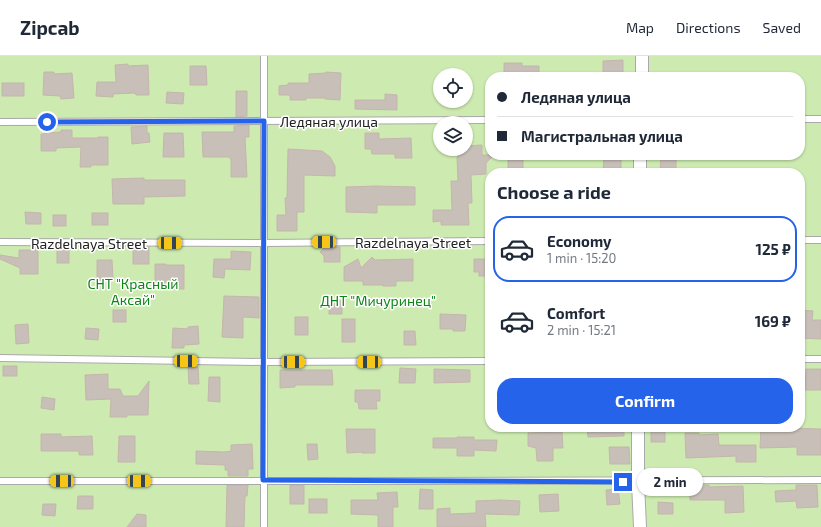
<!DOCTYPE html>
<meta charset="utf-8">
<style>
:root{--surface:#fff;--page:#f2f2f3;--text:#1f2937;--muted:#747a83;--line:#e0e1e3;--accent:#2563eb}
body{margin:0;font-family:"Exo 2",sans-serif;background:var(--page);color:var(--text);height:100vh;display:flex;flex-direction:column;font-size:15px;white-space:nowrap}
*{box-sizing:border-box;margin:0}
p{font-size:13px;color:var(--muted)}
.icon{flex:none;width:22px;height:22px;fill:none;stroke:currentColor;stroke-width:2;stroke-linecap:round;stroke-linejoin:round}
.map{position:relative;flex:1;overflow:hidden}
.sheet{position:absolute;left:485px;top:112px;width:320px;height:264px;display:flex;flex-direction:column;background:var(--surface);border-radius:16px;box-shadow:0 1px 3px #0004}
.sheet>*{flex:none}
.guide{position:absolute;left:485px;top:16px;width:320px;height:88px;border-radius:16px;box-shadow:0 1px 3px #0004;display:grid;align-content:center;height:88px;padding:0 12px;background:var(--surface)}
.fabs{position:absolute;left:433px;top:12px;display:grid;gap:8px}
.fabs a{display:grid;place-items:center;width:40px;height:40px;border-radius:50%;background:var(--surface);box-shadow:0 1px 3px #0004;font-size:20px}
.end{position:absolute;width:18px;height:18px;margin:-9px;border:5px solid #2563eb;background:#fff;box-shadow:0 0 0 2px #fff}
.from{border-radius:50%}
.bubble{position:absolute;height:28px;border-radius:14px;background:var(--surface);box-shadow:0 1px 3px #0004;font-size:13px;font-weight:700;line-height:28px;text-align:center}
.car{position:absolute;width:12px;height:24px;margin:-12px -6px;border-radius:5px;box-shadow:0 0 3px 1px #0007;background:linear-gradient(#f5c518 24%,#345 0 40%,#f5c518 0 76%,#345 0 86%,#f5c518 0)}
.guide b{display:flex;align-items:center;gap:14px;height:38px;font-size:15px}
.guide b+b{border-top:1px solid var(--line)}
.guide i{width:10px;height:10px;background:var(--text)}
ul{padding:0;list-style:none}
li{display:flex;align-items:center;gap:12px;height:66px;margin:0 8px 6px;padding:0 4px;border:2px solid transparent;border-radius:16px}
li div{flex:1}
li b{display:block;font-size:15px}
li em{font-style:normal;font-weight:700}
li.on{border-color:var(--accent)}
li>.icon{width:36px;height:36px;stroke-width:1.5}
h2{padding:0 12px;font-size:18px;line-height:48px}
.action{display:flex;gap:8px;margin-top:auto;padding:8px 12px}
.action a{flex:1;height:46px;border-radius:16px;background:var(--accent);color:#fff;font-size:16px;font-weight:700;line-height:46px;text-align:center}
header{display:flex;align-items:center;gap:24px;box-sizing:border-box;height:56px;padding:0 20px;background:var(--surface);border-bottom:1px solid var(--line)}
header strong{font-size:19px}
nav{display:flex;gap:22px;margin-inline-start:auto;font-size:14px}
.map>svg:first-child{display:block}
.grass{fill:#cdebb0;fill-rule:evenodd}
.building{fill:#c7bfb8;stroke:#c4b6ab}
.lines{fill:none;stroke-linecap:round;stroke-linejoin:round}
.service-casing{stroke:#a9a9a9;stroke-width:8}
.minor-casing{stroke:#a9a9a9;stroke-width:14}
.service{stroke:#fff;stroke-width:6}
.minor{stroke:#fff;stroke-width:12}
.route{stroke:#2563eb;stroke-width:5}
.labels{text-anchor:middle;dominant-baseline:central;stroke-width:3;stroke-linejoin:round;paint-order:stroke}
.street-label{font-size:14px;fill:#222;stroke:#fff}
.park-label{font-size:14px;fill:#0c8416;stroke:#fff}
</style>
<header>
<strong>Zipcab</strong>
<nav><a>Map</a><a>Directions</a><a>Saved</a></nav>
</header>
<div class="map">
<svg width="821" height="471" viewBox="0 0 821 471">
<rect width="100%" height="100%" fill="#f2efe9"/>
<path class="grass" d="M0,0H821V471H0ZM440,19H466V45H440ZM490,21H800V99H490ZM440,67H466V93H440ZM490,117H800V371H490Z"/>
<g class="building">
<path d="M623,4V21H603V5Z"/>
<path d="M504,7H522V10H539V21H504Z"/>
<path d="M128,8V10L148,9L149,39H136L135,37L113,38V41L96,40L97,26H116L115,9Z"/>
<path d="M190,10H206L207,29H190Z"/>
<path d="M44,16H54V18L72,17L74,42L61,43L60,40L43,39Z"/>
<path d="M326,16L341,17L340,44L325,43V42H306V44H290V39H279V30L288,29V27H309V18L326,17Z"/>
<rect x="2" y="27" width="22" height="13"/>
<path d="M236,35H247V60L236,61Z"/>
<path d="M167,36L184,37L183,48L166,47Z"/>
<path d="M385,38L397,39V54L355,53V44H385Z"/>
<path d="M249,69V81H245L247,121H231V103H230V101H203L202,76H234V70Z"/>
<path d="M147,70V77H149L150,86L132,88L131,71Z"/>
<path d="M61,74H72V82H98V81H108V109H91V111H80L81,91L56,92V95H41V78H44V77L61,76Z"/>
<path d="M164,77H183L184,101H163Z"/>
<path d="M365,77H379V83L411,82L412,102H395V98H372L371,93H365Z"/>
<path d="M482,89V99H494L486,107V118L471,119L472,147H468L469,169H441V165L433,166V154H452L451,125H458L457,101L466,94V90Z"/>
<path d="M288,93L322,95L330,101L335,110V120L304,119V156H297V175H277V159H286L285,142H287Z"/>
<rect x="508" y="99" width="15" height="14"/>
<path d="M604,99H621V117H603Z"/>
<path d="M661,99H676V117H660Z"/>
<path d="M144,122V124H185V140L144,141V148H113L112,123Z"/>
<path d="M377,130L415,131V149H377V157L346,156V131Z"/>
<path d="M25,156L41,157V168H26Z"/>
<rect x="92" y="157" width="16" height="12"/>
<rect x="53" y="159" width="13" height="11"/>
<rect x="133" y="191" width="16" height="17"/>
<path d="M325,191H340V206H324V200L320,196Z"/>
<rect x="57" y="192" width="12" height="15"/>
<path d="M19,194H38V218H20V212L0,203V199L19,202Z"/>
<path d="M231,195L251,196L250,214L225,213L224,222L213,221L214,203H231Z"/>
<path d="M372,201L375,204L413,203V225H396V230H383V229H363V225H344V211L358,203L361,212Z"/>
<path d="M474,203H490V220H479V216H474Z"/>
<path d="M97,204H112L113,224H97Z"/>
<path d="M155,208H166V209H184V233H171V230L155,231Z"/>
<path d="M224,240L259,241V262L243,261V282L222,281Z"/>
<rect x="329" y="245" width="13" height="13"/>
<rect x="113" y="254" width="13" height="12"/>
<path d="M800,254L813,255L812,264H821V283L800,282Z"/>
<path d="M440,258L466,259L465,275H453V273H440Z"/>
<rect x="295" y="261" width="13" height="18"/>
<rect x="342" y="263" width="13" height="23"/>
<path d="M28,268L29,287L16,288L15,269Z"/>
<path d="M198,270L199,288L184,289V292H172L173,272L188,273V271Z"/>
<path d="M86,272L99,273L98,284L85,283Z"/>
<path d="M404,275H415L416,289H404Z"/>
<rect x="3" y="310" width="14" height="10"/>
<path d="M188,311H198L199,328H189Z"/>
<path d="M400,312L416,313L415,327H399Z"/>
<path d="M434,313L470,314V326L434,327Z"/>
<path d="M806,313H821V334H805Z"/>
<path d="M280,314H332L333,329H295V331L280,332Z"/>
<path d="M108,318V333H120L123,340H138L149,325L148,359H127V361H110L111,343L86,344L85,319Z"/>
<path d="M209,321H220V346L208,345Z"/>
<path d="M355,334H380V345H376L377,353H359L358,346H355Z"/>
<path d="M42,341L55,343L54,354L41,352Z"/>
<path d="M587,371H624V380L588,381Z"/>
<path d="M761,371H788V372L821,373V399H797V391L760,392Z"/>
<path d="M346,373H375V397H362V396L347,397Z"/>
<rect x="651" y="374" width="14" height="12"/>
<path d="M562,376L563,392H553V405H537L536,392L528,390V377Z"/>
<path d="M685,377H699V379L718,378L719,389H756V406H736V400L686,402Z"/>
<path d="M41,378H61V381L92,380L93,399H79V395H41Z"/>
<path d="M119,380H135V406H118Z"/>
<path d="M457,381H474V384H497L496,395L474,394V400H457V392H433V382H457Z"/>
<path d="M252,388L253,413H248V420H228V414H225V409L196,408V395L224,396L231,395V389Z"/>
<path d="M307,388H317L318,403L308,404Z"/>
<path d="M609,391H629L630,408H610Z"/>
<path d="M227,429H248L247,440H245L244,471H226Z"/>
<rect x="290" y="429" width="14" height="19"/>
<path d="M689,429H709V431L743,430L744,456L725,457V444H690Z"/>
<path d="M796,429H817L818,451L797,452L796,445L776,446L775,435L796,434Z"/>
<path d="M420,433L433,434V453H419Z"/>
<path d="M618,433L620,448L607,449L606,434Z"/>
<path d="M397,436L398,451H393V471H378V459L351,458V444H378L377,437Z"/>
<path d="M558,438L559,455L540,456L539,439Z"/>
<path d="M78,440H93V453H77Z"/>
<rect x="309" y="443" width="18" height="14"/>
<path d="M501,444L520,445L519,459L485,458L486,471H437V453L450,452V458L476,457V445Z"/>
<path d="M658,446L673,447V458H658Z"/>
<path d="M43,448H56L55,460L42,459Z"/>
<path d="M137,458L146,459V471H127Z"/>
</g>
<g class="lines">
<defs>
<g id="service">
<path d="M264,0V471"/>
<path d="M800,63H821"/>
<path d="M0,66L490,64"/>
<path d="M800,184H821"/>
<path d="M0,186L263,187L490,185"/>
<path d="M0,302L263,306L490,305"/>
<path d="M800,303H821"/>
<path d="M0,425C274,424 547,426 821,424"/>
</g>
<g id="minor">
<path d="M642,21V0"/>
<path d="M640,117V99"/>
<path d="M638,371V426L640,471"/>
</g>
</defs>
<use href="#service" class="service-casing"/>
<use href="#minor" class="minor-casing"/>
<use href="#service" class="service"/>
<use href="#minor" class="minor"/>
</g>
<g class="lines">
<path class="route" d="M47,66L264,65L263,424L623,426"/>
</g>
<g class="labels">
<g class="street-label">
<text x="329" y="65">Ледяная улица</text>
<text x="413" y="186">Razdelnaya Street</text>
<text x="89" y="187">Razdelnaya Street</text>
</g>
<g class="park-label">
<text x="133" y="227">СНТ "Красный<tspan x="133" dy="16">Аксай"</tspan></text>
<text x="378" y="244">ДНТ "Мичуринец"</text>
</g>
</g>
</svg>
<div class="fabs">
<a><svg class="icon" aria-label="locate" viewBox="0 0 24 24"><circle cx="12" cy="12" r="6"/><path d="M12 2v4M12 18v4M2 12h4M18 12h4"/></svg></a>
<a><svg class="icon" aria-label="layers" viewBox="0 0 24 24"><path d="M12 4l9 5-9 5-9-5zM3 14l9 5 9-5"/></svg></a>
</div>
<i class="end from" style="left:47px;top:66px"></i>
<i class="end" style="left:623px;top:426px"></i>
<div class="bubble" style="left:637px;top:412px;width:66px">2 min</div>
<i class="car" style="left:324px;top:186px;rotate:270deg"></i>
<i class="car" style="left:170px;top:187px;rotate:90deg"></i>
<i class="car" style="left:186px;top:305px;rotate:91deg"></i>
<i class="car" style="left:293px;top:306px;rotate:90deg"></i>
<i class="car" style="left:369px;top:306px;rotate:270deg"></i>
<i class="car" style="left:62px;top:425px;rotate:270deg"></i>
<i class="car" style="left:139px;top:425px;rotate:90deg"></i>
<div class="guide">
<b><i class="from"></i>Ледяная улица</b>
<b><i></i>Магистральная улица</b>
</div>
<section class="sheet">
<h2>Choose a ride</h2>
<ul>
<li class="on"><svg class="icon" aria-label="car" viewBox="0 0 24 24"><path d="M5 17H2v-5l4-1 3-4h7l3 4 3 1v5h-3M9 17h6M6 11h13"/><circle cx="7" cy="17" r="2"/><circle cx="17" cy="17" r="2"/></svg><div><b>Economy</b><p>1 min · 15:20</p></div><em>125 ₽</em></li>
<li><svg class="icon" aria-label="car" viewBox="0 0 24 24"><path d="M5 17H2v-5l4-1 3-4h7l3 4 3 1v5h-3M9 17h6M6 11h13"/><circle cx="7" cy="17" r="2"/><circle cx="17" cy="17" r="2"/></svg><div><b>Comfort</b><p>2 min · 15:21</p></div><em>169 ₽</em></li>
</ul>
<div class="action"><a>Confirm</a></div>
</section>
</div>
